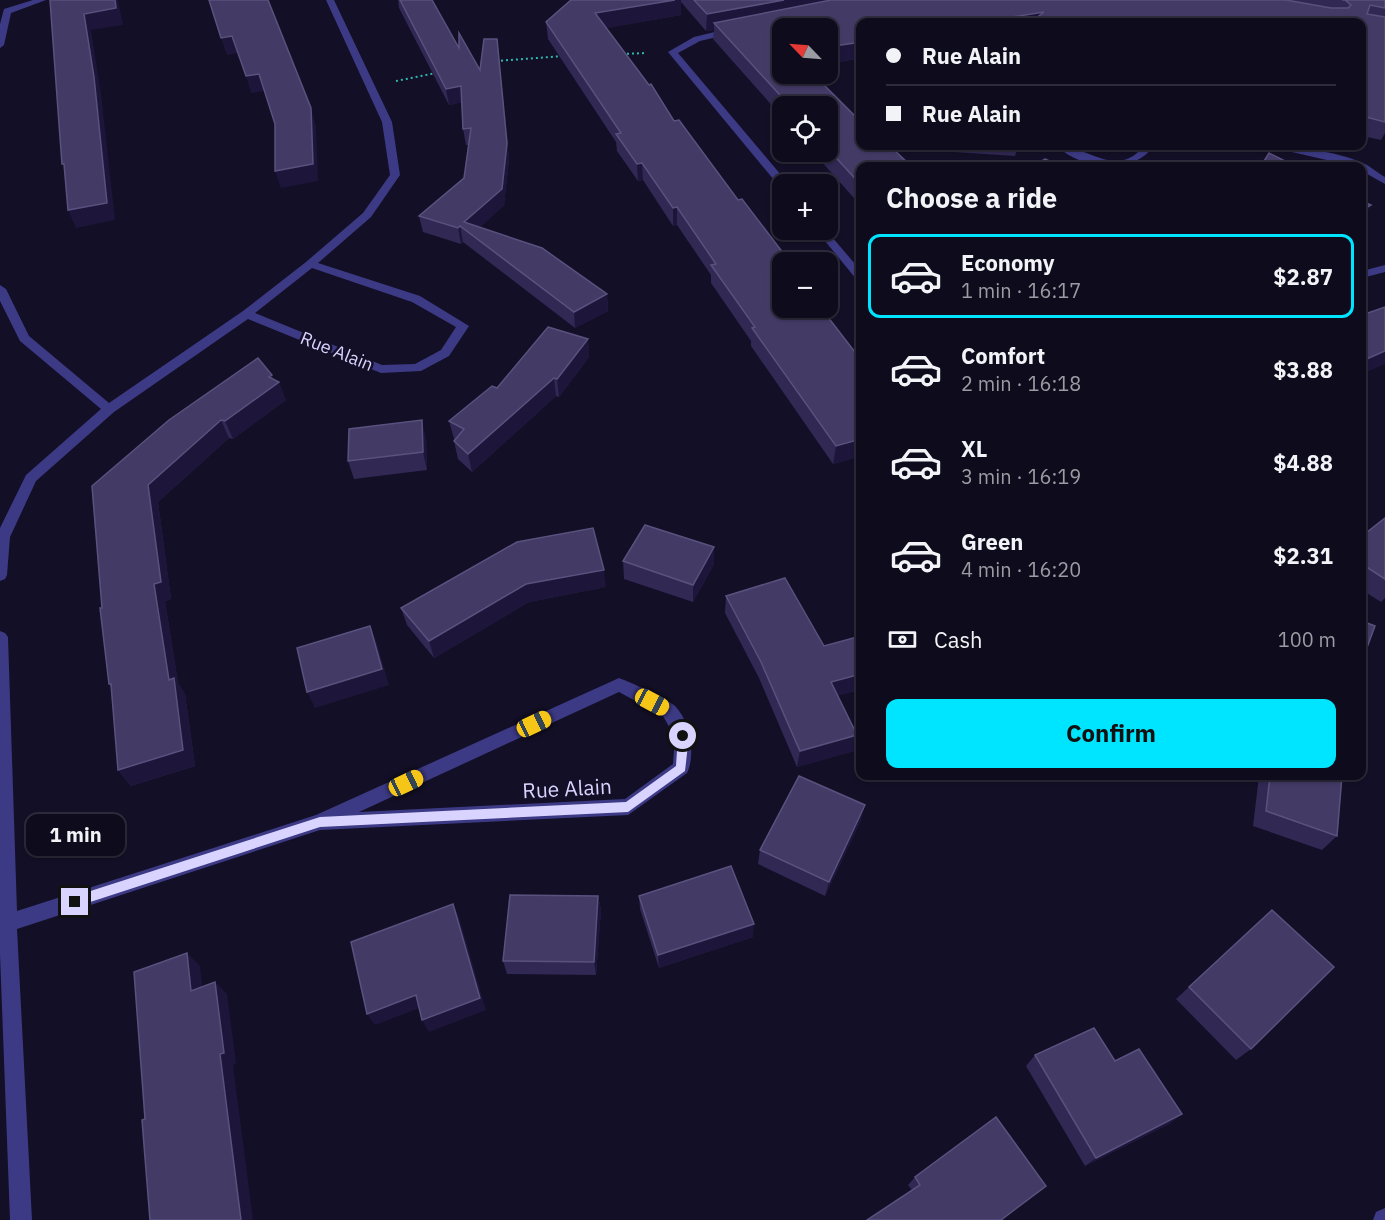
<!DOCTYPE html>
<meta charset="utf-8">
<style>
:root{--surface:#0e0b1c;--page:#171425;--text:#f1f3f6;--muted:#9b9ba3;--line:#2e2b3b;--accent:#00e5ff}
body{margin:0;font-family:"IBM Plex Sans",sans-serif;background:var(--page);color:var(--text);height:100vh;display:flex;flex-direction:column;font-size:22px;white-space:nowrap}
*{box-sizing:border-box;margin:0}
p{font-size:20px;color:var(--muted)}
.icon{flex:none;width:33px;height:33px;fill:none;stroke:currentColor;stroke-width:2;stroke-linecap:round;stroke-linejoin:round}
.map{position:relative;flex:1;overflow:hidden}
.panel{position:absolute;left:856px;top:162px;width:510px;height:618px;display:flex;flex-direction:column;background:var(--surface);border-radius:12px;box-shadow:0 2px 4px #0004,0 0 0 2px var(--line)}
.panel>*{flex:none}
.guide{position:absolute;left:856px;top:18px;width:510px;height:132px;border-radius:12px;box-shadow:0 2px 4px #0004,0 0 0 2px var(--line);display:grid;align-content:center;height:132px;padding:0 30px;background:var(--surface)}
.needle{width:39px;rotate:295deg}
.buttons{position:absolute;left:772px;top:18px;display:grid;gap:12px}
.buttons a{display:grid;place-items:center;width:66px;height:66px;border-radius:12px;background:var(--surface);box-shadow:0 2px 4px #0004,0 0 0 2px var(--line);font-size:30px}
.end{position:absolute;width:27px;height:27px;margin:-14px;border:8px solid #d9d4ff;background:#111;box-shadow:0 0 0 3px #111}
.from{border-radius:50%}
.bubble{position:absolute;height:42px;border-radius:12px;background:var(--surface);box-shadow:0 2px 4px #0004,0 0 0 2px var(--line);font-size:20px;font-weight:700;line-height:42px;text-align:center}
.car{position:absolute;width:18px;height:36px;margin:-18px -9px;border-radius:8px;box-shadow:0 0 4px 2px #0007;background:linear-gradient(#f5c518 24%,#345 0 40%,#f5c518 0 76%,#345 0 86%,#f5c518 0)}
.guide b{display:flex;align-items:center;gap:21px;height:57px;font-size:22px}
.guide b+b{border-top:2px solid var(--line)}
.guide i{width:15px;height:15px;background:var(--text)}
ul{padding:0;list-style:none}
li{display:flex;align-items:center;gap:18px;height:84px;margin:0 12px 9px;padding:0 18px;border:3px solid transparent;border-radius:12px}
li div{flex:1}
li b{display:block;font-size:22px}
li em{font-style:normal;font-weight:700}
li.on{border-color:var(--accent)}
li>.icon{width:54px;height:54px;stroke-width:1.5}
h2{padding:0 30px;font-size:27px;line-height:72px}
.pay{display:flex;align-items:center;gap:15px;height:66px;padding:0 30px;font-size:22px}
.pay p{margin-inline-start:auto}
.cta{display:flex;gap:12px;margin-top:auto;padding:12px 30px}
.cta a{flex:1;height:69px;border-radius:12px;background:var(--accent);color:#111;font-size:24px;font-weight:700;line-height:69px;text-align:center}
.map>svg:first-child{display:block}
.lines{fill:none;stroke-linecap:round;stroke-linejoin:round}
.path{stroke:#2fb8b0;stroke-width:2;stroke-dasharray:2 3;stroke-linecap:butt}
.minor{fill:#3d3a85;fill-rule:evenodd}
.wall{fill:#312854}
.shaded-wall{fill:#1d163a}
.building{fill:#433a66;stroke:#5a527e;stroke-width:1.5}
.route{fill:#d9d4ff}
.labels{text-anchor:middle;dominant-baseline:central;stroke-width:5;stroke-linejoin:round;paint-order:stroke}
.far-street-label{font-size:18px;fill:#d9d4ff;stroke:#130f26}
.street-label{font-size:21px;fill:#d9d4ff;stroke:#130f26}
</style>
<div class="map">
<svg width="1385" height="1220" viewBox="0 0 1385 1220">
<rect width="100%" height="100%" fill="#130f26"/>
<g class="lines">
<g class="path">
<path d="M622,54L647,53"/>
<path d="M496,61L564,56"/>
<path d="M396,81L436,73"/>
</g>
<g class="minor">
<path d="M33,0H46L11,13L4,45L0,48V24L4,9Z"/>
<path d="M326,0H334L392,122L400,175L371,217L318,263L420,296L469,326L449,356L421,371L381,373L248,319L114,412L36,481L10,537L7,575L5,579L0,581V528L26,475L101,409L20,341L0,301V285L6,289L29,336L109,403L243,311L306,262L363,213L390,175L382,122ZM312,268L412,302L456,327L441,350L415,364L382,365L255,313Z"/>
<path d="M731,28L734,29V33L700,41L678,53L787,182L788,184H783V187L779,186L668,52L694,37Z"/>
<path d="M1057,146C1084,143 1115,181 1144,146H1154C1133,175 1081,170 1057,146Z"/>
<path d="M1266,146C1288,144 1345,153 1365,164C1371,167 1378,173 1385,177V184L1362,171V166H1353Z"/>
<path d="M816,230H826L861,271V281L857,280Z"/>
<path d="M1385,265V272L1362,278V271Z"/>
<path d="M0,631L5,633L8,637L17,911L316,815L619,678C630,682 667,699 675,706C690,721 696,754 687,773L628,815L320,830L17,929L32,1220H10L0,954ZM619,692L663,716L675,737L673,764L625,799L359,812Z"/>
<path d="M1385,1208V1220H1373L1376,1212Z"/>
</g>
</g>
<g class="wall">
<path d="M398,0H432L459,48L480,70L497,39L509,159L504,205L480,227L607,294L608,311L575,328L463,242L461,244L423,232L419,216L464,178L469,145H466L463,129L462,102L449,105L399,8Z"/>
<path d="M571,0H1385V133L1381,140L1362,136V22H861V58L828,64V28L783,74L822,77L821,82L861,166V206L813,152H828V106H783V118L713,39L714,30L706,31L681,2V15L606,28L674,121L783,262L861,360V456L833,464L751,346V341L711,283V275L677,225L673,226L643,180L638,181L617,151L616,142L548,39L546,22Z"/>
<path d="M954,146H1018L1015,156L954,152Z"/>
<path d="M588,339L589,357L559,397L556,396L472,472L458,459L454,441L455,440L454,439L449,421L497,388Z"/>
<path d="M274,379L286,400L233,439L229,438L158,502L171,599L165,601L178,683L185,694L195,766L131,786L118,770L111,687L109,684L92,486Z"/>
<path d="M426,438L427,470L354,479L348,461Z"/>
<path d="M1385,518V598L1381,602L1362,590V536Z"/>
<path d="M714,547V564L693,602L624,579L623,561Z"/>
<path d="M606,587L529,602L434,658L407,625L401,608Z"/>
<path d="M726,596L838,696L854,751L797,767L759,678L725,613Z"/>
<path d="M1259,776H1342L1337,836L1322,850L1253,826Z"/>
<path d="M861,820L825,896L758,864L760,850Z"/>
<path d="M598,896L601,910L596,975L507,974L503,961Z"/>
<path d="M639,896L753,937L659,968L640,909Z"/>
<path d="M1189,987L1251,1049L1236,1060L1176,999Z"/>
<path d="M1035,1055L1115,1061L1182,1114L1169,1124L1085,1166L1026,1066Z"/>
<path d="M915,1177L1046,1186L912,1190L908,1185Z"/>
</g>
<g class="shaded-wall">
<path d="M115,0H118L123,25L91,30L101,94L115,220L76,228L68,210L84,14Z"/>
<path d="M675,0H681V15L597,30L595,13Z"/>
<path d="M784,0H871L714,23V30L706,31L707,14Z"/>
<path d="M1044,12L1041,22H981Z"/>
<path d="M232,36L238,53L227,55L221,38Z"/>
<path d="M497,39L509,159L504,205L472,235L464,222Z"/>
<path d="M861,42V58L828,64V47Z"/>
<path d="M259,74L264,91L251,93L246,76Z"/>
<path d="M461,86L464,102L449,105L446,89Z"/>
<path d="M311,108L316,126L318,181L281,188L275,171Z"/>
<path d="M642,163L643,180L638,181L637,164Z"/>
<path d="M1371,205L1362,222V210Z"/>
<path d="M677,207V225L673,226V208Z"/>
<path d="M460,226L463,242L461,244L458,228Z"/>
<path d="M607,294L608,311L575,328L574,312Z"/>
<path d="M588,339L589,357L559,397L557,379Z"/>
<path d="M1385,351V364L1362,374V361Z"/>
<path d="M272,375L276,385L279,382L286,400L233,439L225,421Z"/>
<path d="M554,378L556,396L472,472L468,454Z"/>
<path d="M221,420L229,438L158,502L171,599L165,601L178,683L185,694L195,766L131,786L118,770L169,680L154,584L148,485Z"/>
<path d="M422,420L426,438L427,470L423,452Z"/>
<path d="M861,439V456L833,464L836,446Z"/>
<path d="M714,547V564L693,602V585Z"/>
<path d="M604,570L606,587L529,602L434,658L429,641L526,584Z"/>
<path d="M370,626L377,643L389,685L315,708L307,692Z"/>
<path d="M861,674V690L829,698L831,682Z"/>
<path d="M857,735L854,751L797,767L800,751Z"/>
<path d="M865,805L861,820L825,896L829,882Z"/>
<path d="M598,896L601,910L596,975L594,962Z"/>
<path d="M453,904L459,917L486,1010L429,1032L422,1020Z"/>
<path d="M754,924L753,937L659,968L658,955Z"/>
<path d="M187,953L200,966L204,1003L191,991Z"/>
<path d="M215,982L227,994L236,1063L233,1065L253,1220H241L220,1054Z"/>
<path d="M416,995L422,1007L375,1025L367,1014Z"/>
<path d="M1182,1114L1169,1124L1085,1166L1096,1158Z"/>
</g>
<g class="building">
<path d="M50,0H115L116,8L84,14L94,77L107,203L68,210L64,164H62L59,124Z"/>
<path d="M209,0H268L311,108L313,164L275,171V124L259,74L246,76L232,36L221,38Z"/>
<path d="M400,0H432L459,48V33L480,70L484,39H497L507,143L502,189L464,222L542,248L607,294L574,312L460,226L458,228L419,216L464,178L471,128L463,129L461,86L446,89Z"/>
<path d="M571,0H675L595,13L649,85L651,84L674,121L679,120L738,200L742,199L790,262H783V308H821L861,360V439L836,446L752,328L755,327L711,265L716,264L677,207L673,208L642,163L637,164L616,134L621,133L546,22Z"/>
<path d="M694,0H784L707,14Z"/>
<path d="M831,0H1286L1331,8H1348L1351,5L1345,0H1342H1385V8L1370,5L1367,14L1385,17V122L1362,116V22H1031L1044,12L981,22H861V42L828,47V28H783V74H819L822,77L817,78L861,122V146H890L911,166H861V185L828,149V106H790L714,23Z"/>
<path d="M1269,153L1295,166H1261Z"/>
<path d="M1045,159L1060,166H1033Z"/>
<path d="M1362,201L1371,205L1362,210Z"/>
<path d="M1385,307V351L1362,361V315Z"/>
<path d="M548,327L588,339L557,379L554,378L468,454L454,441L464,429L449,421L492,386L497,388Z"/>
<path d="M258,358L272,375L269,377L279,382L225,421L221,420L148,485L161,582L154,584L169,680L174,678L183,750L118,770L111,684H109L100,608H102L92,486L169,420Z"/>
<path d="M422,420L423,452L348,461L349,429Z"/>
<path d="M1385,518V579L1362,564V536Z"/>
<path d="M645,525L714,547L693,585L623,561Z"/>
<path d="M593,528L604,570L526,584L429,641L401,608L517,542Z"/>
<path d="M785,578L824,646L861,636V674L831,682L857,735L800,751L761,662L726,596Z"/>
<path d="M1362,621L1375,626L1362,661Z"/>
<path d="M370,626L382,669L307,692L297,648Z"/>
<path d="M799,776L865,805L829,882L760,850Z"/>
<path d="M1270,776H1342L1337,836L1266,811Z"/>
<path d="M731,866L754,924L658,955L639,896Z"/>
<path d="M510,895L598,896L594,962L503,961Z"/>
<path d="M453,904L480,998L422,1020L416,995L367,1014L351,942Z"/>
<path d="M1272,910L1334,967L1251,1049L1189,987Z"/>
<path d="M187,953L191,991L215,982L224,1053L220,1054L241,1220H150L142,1120L145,1119L134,972Z"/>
<path d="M1094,1028L1115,1061L1139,1049L1182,1114L1096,1158L1035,1055Z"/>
<path d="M996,1117L1046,1186L1001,1220H867L920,1185L915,1177Z"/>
</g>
<path class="route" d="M683,732L689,736L685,771L628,812L320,827L75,907L69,902L75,896L320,817L626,802L676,766L678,736Z"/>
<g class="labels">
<g class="far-street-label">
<text transform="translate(337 351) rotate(22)">Rue Alain</text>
</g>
<g class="street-label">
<text transform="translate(567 788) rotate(-3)">Rue Alain</text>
</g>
</g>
</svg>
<div class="buttons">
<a><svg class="needle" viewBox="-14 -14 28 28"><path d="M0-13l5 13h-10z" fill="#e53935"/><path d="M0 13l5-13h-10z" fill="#9b9ba3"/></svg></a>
<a><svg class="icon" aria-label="locate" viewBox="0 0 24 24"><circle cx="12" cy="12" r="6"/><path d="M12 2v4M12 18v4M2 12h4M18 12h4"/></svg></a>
<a>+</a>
<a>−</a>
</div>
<i class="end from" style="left:683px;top:736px"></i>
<i class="end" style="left:75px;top:902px"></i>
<div class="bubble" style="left:26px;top:814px;width:99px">1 min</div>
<i class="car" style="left:652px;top:702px;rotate:118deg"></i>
<i class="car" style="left:534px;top:724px;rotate:65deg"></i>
<i class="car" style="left:406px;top:783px;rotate:65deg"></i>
<div class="guide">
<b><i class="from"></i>Rue Alain</b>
<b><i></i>Rue Alain</b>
</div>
<section class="panel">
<h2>Choose a ride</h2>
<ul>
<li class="on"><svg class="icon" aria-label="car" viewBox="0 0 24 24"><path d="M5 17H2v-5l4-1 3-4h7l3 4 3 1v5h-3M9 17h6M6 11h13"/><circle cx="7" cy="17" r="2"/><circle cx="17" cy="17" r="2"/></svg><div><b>Economy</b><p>1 min · 16:17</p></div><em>$2.87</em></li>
<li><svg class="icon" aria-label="car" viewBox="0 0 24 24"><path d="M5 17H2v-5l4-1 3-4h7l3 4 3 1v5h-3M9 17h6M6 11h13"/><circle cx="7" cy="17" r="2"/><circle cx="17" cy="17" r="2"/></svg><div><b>Comfort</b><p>2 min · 16:18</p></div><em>$3.88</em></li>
<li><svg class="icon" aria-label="car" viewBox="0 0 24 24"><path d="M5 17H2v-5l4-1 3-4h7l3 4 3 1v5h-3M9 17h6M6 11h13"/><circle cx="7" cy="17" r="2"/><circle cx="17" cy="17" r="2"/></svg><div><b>XL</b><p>3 min · 16:19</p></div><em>$4.88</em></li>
<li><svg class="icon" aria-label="car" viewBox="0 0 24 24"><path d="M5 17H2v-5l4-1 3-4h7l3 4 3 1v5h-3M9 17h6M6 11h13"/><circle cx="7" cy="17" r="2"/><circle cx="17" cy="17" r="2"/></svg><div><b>Green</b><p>4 min · 16:20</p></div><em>$2.31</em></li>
</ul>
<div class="pay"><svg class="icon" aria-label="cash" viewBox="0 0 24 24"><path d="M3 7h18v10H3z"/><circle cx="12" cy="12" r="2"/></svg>Cash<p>100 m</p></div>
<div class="cta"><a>Confirm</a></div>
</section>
</div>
